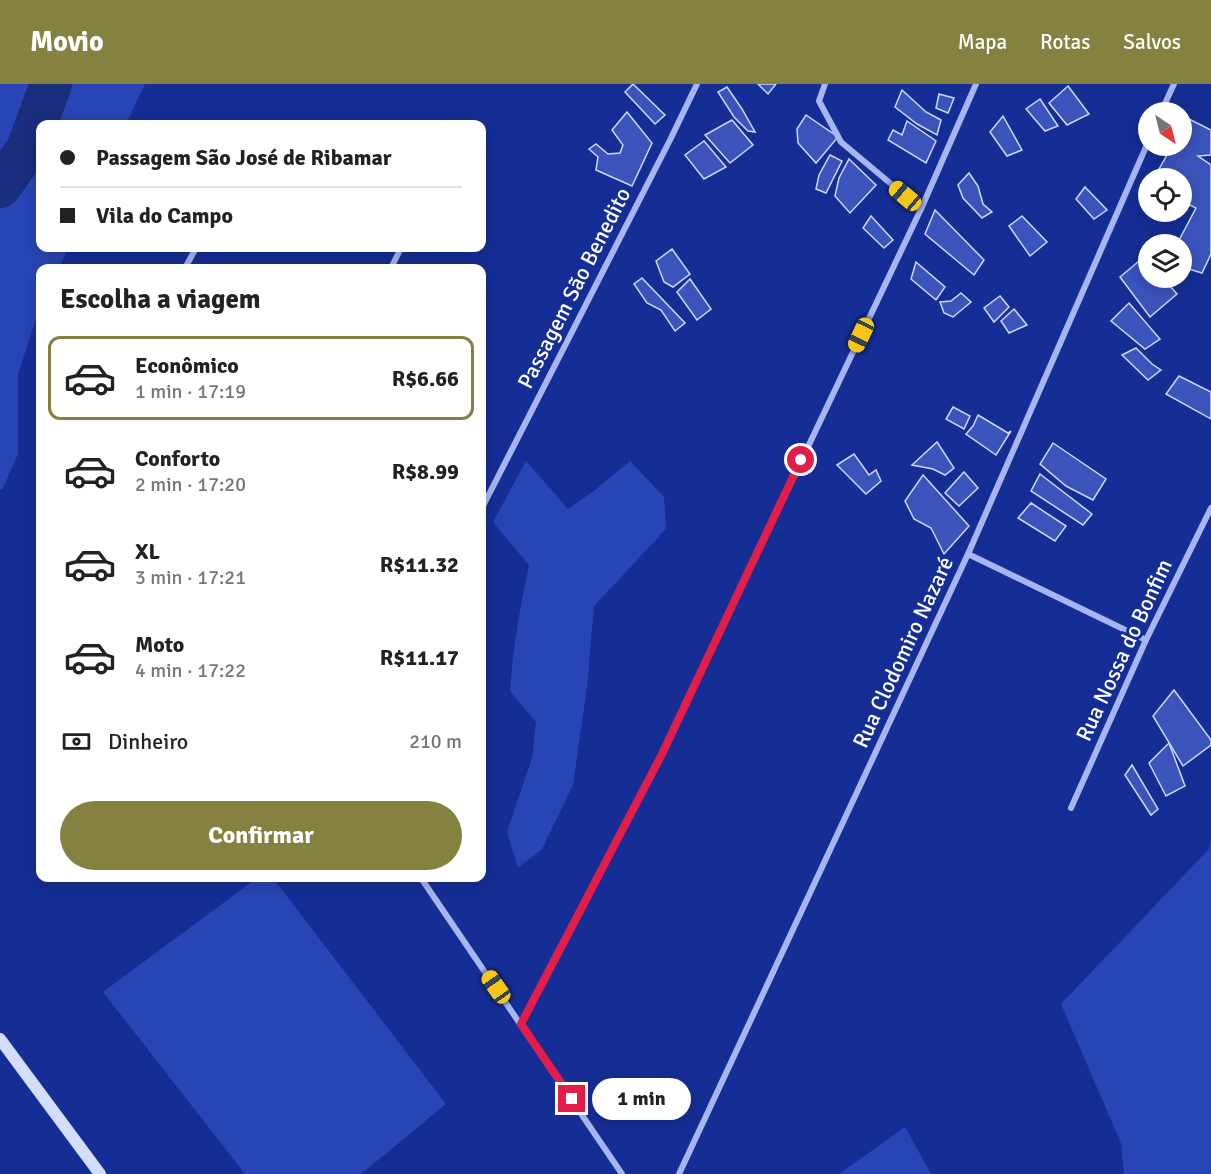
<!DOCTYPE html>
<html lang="pt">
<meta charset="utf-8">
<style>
:root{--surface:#fff;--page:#f6f6f6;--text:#222;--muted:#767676;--line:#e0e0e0;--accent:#858241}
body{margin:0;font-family:Signika,sans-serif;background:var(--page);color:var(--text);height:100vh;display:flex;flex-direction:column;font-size:22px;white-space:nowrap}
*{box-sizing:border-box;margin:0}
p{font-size:20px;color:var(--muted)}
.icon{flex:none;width:33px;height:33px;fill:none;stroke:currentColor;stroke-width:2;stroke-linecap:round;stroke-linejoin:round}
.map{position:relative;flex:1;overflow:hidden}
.side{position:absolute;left:36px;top:180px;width:450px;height:618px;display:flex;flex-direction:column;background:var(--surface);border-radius:12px;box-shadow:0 3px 15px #0003}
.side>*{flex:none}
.banner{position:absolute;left:36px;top:36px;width:450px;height:132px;border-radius:12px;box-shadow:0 3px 15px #0003;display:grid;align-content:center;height:132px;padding:0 24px;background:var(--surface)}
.needle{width:39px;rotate:145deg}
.fabs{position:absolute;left:1138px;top:18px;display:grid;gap:12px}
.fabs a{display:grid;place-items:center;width:54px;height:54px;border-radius:50%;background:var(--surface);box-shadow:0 3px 15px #0003;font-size:30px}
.end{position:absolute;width:27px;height:27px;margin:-14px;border:8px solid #e11d48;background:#fff;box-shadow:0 0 0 3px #fff}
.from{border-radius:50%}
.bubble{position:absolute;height:42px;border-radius:21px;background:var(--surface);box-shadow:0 3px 15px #0003;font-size:20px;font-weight:700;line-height:42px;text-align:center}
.car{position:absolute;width:18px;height:36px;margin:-18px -9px;border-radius:8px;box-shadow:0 0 4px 2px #0007;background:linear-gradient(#f5c518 24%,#345 0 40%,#f5c518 0 76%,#345 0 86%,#f5c518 0)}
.banner b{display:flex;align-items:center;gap:21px;height:57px;font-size:22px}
.banner b+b{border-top:2px solid var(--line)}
.banner i{width:15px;height:15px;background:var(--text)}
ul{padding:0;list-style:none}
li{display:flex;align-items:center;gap:18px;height:84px;margin:0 12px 9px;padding:0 12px;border:3px solid transparent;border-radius:12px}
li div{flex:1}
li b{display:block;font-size:22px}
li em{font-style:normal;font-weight:700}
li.active{border-color:var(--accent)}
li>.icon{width:54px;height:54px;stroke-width:1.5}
h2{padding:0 24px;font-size:27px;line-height:72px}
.pay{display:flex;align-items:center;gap:15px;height:66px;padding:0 24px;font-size:22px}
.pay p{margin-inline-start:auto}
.primary-button{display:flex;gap:12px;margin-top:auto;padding:12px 24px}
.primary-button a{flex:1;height:69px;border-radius:36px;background:var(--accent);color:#fff;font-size:24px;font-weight:700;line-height:69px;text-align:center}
header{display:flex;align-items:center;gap:36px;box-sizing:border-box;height:84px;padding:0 30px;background:var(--accent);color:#fff}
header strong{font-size:28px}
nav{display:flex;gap:33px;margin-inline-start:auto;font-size:21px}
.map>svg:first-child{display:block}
.green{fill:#2845b5}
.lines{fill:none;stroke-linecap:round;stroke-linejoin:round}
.river{stroke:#1a2d7e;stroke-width:42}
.building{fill:#3a54bc;stroke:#ced8fc;stroke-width:1.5}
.street{stroke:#a7b6f2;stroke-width:6}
.secondary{stroke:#d5ddfc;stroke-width:12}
.route{stroke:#e11d48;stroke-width:8}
.labels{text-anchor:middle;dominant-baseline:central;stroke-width:6;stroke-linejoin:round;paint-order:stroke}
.street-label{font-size:22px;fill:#fff;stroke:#152e96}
</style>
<header>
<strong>Movio</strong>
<nav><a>Mapa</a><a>Rotas</a><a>Salvos</a></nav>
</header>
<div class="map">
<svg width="1211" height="1090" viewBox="0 0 1211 1090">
<rect width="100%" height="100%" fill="#152e96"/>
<g class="green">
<path d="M0,0H145L126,40H40V164H68L59,184H40V223L18,290V370L2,406L0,405Z"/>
<path d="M526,377L568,425L595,406L630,377L664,413L666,445L594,522L587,603L573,701L542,765L518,784L507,748L532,674L536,638L510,607C513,564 520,523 529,481L493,438Z"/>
<path d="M1211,755V1090H1124L1121,1059L1061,920L1209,765Z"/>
<path d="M257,794H273L446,1020L361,1090H245L103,908Z"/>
<path d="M905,1043L931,1090H839Z"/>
</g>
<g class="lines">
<path class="river" d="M0,103L27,65L51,0"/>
</g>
<g class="building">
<path d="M633,0L665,31L655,40L625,8Z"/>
<path d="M758,0H776L768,10Z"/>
<path d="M1068,2L1089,30L1067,41L1049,19Z"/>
<path d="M727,3L742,25L755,48L748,47L734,33L718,8Z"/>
<path d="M902,6L926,28L941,36L937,51L917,40L895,23Z"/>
<path d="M939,10L954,14L948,29L936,24Z"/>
<path d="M1040,15L1058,42L1045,47L1026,25Z"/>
<path d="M627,28L652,59L632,102L596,86L598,73L589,65L596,60L608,70L620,69L623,61L612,46Z"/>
<path d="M806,31L838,53L816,79L798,59L797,45Z"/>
<path d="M1003,32L1022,66L1007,72L990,48Z"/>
<path d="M1187,34L1211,46V71L1198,72L1211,81V170L1202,189L1182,183V160H1177L1196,124L1182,117V94H1154L1172,62H1182V44Z"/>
<path d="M732,36L753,61L730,79L705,51Z"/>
<path d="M907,37L936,57L926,79L888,56L893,46L902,51Z"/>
<path d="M704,57L726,83L704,95L685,71Z"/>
<path d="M830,71L842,77L826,109L816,105L819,91Z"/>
<path d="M849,75L876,101L850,129L835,112L839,94Z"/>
<path d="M969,89L978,102L983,120L992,128L982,134L963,114L958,101Z"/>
<path d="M1085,103L1107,126L1094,135L1076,115Z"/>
<path d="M935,126L984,176L974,191L925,150Z"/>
<path d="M871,132L893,156L884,164L863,144Z"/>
<path d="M1022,132L1047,158L1030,172L1009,142Z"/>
<path d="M672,165L690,190L673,203L664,198L656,177Z"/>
<path d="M1145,172L1149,177V194H1163L1177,210L1150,233L1120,193Z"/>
<path d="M916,178L945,203L936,216L911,195Z"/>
<path d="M642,194L685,239L675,247L661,226L647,219L634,200Z"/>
<path d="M690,195L711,225L697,236L677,208Z"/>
<path d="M961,209L971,218L953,233L944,229L940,218L951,217Z"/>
<path d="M1000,212L1009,223L994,238L984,224Z"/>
<path d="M1129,219L1160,255L1145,265L1111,237Z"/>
<path d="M1014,225L1027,241L1009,249L1001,237Z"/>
<path d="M1136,264L1152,280L1161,286L1148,296L1122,271Z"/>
<path d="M1179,292L1211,308V335L1166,310Z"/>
<path d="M953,323L970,332L964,345L946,335Z"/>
<path d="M978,331L1008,349L1011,347L996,371L966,350L973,342Z"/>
<path d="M937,358L954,384L945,391L933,385L912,381Z"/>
<path d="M1053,359L1106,395L1093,416L1066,402L1040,380Z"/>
<path d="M854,370L869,391L876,386L881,397L866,410L837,381Z"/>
<path d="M964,388L978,404L959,422L945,409Z"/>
<path d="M1040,390L1092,430L1083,441L1031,407Z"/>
<path d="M923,391L969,442L944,470L931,444L914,435L905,417Z"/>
<path d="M1031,419L1066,442L1055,457L1018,434Z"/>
<path d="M1174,606L1211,656V661L1183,682L1153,632Z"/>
<path d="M1169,659L1185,702L1166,712L1149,679Z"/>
<path d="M1132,681L1158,725L1151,731L1125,691Z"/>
</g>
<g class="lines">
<g class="street">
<path d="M825,0L819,17L841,58L921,125"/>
<path d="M1161,28L1174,0"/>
<path d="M185,184L196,164"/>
<path d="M391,184L401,164"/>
<path d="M482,424L670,56L697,0"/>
<path d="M968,470L1146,556"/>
<path d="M1071,724L1146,556L1211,424"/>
<path d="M421,794L622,1090"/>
<path d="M521,940L662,670L921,125L976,0"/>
<path d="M679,1090L968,470L1149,56"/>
</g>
<path class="secondary" d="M0,955L100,1090"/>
</g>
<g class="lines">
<path class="route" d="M572,1015L521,940L662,670L801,376"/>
</g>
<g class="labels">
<g class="street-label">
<text transform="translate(574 204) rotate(-63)">Passagem São Benedito</text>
<text transform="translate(1124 566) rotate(-65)">Rua Nossa do Bonfim</text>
<text transform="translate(903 568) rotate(-65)">Rua Clodomiro Nazaré</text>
</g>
</g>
</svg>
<div class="fabs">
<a><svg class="needle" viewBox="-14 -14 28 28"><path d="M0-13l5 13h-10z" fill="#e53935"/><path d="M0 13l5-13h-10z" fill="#767676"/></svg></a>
<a><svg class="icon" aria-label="locate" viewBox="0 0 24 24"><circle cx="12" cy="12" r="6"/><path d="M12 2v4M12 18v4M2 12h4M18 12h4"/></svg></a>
<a><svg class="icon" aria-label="layers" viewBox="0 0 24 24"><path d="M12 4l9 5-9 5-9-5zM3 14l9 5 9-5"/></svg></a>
</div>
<i class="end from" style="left:801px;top:376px"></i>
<i class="end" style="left:572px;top:1015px"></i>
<div class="bubble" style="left:592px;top:994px;width:99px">1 min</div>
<i class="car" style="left:905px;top:112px;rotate:310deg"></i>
<i class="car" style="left:861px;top:251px;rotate:205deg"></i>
<i class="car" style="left:496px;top:903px;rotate:325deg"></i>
<div class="banner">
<b><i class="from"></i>Passagem São José de Ribamar</b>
<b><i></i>Vila do Campo</b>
</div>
<section class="side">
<h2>Escolha a viagem</h2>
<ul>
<li class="active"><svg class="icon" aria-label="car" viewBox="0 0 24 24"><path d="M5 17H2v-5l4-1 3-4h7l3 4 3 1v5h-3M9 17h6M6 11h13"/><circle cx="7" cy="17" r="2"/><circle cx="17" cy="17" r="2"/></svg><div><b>Econômico</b><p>1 min · 17:19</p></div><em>R$6.66</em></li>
<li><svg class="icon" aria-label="car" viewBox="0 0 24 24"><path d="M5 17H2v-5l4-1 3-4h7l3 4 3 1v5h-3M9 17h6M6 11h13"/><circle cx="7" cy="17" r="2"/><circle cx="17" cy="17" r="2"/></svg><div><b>Conforto</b><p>2 min · 17:20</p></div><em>R$8.99</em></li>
<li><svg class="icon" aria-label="car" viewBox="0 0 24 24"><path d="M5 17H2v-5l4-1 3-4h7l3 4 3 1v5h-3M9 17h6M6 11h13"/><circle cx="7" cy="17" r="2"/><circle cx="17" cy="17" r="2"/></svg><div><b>XL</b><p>3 min · 17:21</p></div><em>R$11.32</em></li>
<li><svg class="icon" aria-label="car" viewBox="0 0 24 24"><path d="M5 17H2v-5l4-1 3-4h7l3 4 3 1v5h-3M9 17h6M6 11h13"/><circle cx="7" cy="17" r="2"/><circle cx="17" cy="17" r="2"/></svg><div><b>Moto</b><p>4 min · 17:22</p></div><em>R$11.17</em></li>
</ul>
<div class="pay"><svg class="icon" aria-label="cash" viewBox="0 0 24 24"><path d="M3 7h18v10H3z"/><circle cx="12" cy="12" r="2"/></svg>Dinheiro<p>210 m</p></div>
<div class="primary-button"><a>Confirmar</a></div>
</section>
</div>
